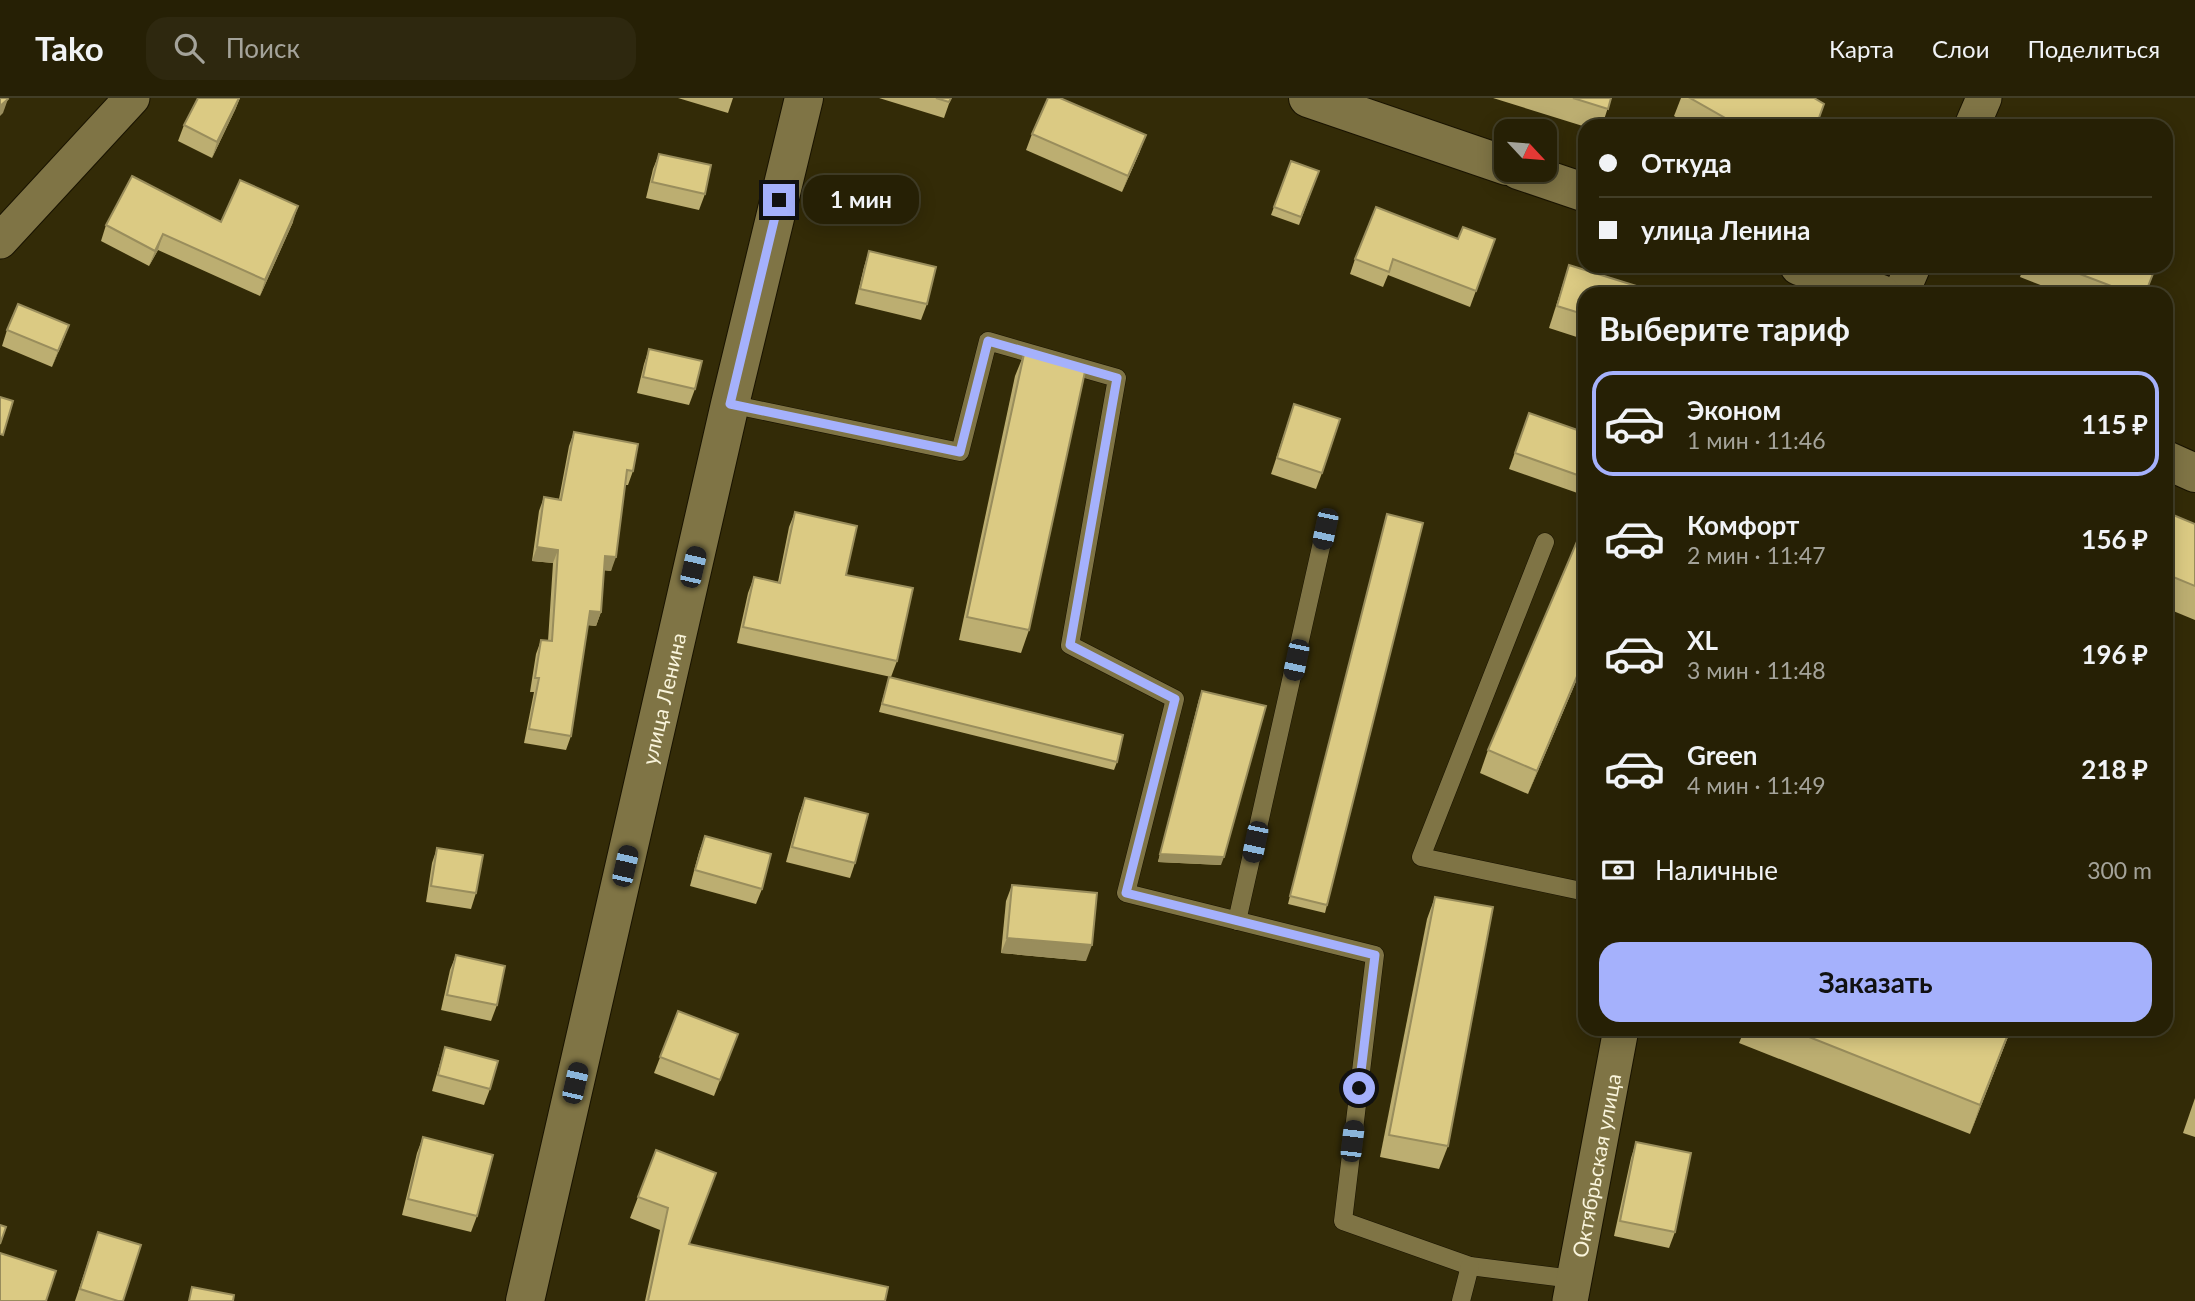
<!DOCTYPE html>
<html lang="ru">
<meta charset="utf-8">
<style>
:root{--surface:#262005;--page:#2e280f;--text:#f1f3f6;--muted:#a4a39a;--line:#423e27;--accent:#a5b1fc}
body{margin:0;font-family:Lato,sans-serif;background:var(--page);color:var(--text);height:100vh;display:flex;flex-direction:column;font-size:26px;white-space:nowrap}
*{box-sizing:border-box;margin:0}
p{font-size:23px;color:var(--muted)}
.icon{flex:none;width:38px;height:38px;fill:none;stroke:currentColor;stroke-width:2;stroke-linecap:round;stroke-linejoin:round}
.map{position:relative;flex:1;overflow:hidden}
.drawer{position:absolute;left:1578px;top:189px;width:595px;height:749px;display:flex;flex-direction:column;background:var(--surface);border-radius:21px;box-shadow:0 4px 18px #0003,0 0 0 2px var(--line)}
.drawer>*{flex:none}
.hud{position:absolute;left:1578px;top:21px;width:595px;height:154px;border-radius:21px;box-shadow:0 4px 18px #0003,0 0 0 2px var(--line);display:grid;align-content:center;height:154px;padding:0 21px;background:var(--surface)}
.needle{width:46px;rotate:116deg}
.buttons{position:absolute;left:1494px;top:21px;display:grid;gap:14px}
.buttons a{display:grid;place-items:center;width:63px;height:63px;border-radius:14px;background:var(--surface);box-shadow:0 4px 18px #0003,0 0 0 2px var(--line);font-size:35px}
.end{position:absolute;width:32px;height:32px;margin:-16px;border:9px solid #a5b1fc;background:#111;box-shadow:0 0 0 4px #111}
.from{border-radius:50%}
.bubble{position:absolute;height:49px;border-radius:21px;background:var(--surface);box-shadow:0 4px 18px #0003,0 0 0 2px var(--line);font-size:23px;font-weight:700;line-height:49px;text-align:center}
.car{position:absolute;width:21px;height:42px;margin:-21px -10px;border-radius:9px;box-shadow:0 0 5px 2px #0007;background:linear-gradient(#222 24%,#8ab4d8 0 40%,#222 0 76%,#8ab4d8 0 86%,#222 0)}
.hud b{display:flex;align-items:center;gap:24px;height:66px;font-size:26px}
.hud b+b{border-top:2px solid var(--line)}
.hud i{width:18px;height:18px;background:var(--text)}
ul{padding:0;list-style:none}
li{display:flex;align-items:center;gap:21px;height:105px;margin:0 14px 10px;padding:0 7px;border:4px solid transparent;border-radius:21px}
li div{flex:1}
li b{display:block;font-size:26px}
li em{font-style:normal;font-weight:700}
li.active{border-color:var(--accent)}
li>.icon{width:63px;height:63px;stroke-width:1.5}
h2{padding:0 21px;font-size:32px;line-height:84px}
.pay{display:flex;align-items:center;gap:18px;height:77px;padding:0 21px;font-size:26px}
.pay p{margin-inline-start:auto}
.cta{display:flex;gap:14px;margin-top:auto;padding:14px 21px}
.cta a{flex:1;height:80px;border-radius:21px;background:var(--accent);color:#111;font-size:28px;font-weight:700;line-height:80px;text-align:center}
header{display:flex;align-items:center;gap:42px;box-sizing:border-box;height:98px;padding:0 35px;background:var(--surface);border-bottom:2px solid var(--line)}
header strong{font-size:33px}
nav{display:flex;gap:38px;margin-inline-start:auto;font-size:24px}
.search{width:490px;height:63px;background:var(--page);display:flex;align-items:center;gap:18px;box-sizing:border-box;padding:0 24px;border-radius:21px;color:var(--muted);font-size:26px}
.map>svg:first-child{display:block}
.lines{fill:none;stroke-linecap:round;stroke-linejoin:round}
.service-casing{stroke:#191300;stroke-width:19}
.minor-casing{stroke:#191300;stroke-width:37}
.tertiary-casing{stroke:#191300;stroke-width:40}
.service{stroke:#7f7445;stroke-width:18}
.minor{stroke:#7f7445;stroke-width:35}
.tertiary{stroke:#7f7445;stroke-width:38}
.wall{fill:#bcae71}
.shaded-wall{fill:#998d5c}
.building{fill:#dbca83;stroke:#998d5c;stroke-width:2}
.route{stroke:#a5b1fc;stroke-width:9}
.labels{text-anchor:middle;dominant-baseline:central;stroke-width:7;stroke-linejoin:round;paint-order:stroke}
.street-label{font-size:21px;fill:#f9f4db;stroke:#292100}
</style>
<header>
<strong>Tako</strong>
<div class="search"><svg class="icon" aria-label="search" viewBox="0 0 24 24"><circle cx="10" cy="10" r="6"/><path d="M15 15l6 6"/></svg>Поиск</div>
<nav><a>Карта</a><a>Слои</a><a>Поделиться</a></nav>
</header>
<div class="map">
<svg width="2195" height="1203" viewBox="0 0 2195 1203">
<rect width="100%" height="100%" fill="#332b07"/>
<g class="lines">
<defs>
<g id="service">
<path d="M730,306L960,354L988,243L1117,280L1070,547L1175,601L1126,795L1375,857L1343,1123L1470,1168L1573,1181"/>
<path d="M1545,444L1421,759L1586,794"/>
<path d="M1237,823L1325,431"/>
<path d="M1461,1203L1470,1168"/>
</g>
<g id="minor">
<path d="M1972,28L1984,0"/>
<path d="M0,143L132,0"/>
<path d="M1901,196L1913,168"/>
<path id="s1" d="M1570,1203L1621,931"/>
</g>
<g id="tertiary">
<path d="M1308,0L1507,68"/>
<path d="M1518,72L1586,95"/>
<path d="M1799,168L1881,196"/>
<path d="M2166,362L2195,375"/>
<path id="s2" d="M525,1203L730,306L804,0"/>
</g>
</defs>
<use href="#service" class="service-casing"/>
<use href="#minor" class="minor-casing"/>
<use href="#tertiary" class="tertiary-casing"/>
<use href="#service" class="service"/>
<use href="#minor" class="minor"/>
<use href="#tertiary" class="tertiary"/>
</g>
<g class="wall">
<path d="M240,0L235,12L212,60L178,43L184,27Z"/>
<path d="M678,0H733L728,15Z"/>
<path d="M879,0H951L944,20Z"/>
<path d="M1493,0H1611L1602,28H1586V29Z"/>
<path d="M1681,0H1814L1816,28H1691L1674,18Z"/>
<path d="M1032,36L1140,53L1122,94L1026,52Z"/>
<path d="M659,56L705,96L699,112L646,100L653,71Z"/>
<path d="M1291,63L1319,73L1299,127L1271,117Z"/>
<path d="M221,124H293L260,198L158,152L149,168L101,143L106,127Z"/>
<path d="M1458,141H1495L1470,209L1388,177L1383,189L1350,176L1355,161Z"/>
<path d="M869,153L927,206L921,222L855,206L864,169Z"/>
<path d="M1569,167L1586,196V242L1549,230Z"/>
<path d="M2024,168H2156L2145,196H2064L2020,179Z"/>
<path d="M69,227L52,269L2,248L7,232Z"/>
<path d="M649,251L695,291L689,307L637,295L644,266Z"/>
<path d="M1024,256L1029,532L1021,555L959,542L1015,278Z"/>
<path d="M1294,306L1322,375L1316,391L1271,376Z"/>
<path d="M1529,315L1586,335V398L1509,371Z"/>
<path d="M574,334L633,373L628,387H625L611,473L604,472L601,514L596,528L588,527L571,638L566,652L524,645L534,594H530L536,556L541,542L548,543L553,465L532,463L539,413L544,399L559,401L569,348Z"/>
<path d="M795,414L846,477L897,563L891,579L737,545L748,495L754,479L778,484L789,429Z"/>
<path d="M2166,414L2195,426V522L2166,510Z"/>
<path d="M1387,416L1327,807L1325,815L1288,806Z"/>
<path d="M1586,428V560L1528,696L1480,675L1488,652Z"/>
<path d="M889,579L1117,664L1114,672L879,614Z"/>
<path d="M1202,593L1221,767L1158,764L1199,601Z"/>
<path d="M805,700L855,765L850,780L786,764L799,716Z"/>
<path d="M705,738L762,791L756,806L690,788L699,754Z"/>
<path d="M437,750L476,795L471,811L426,804L432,765Z"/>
<path d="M1012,787L1086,863L1001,855L1006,803Z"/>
<path d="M1435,799L1448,1048L1439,1071L1380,1059L1427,821Z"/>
<path d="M456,857L497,907L491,923L441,912L450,872Z"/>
<path d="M678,913L738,936L714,998L654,975Z"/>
<path d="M1745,931H2011L1970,1036L1739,945Z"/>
<path d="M445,949L490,991L484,1007L432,993L440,965Z"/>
<path d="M2195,1000V1039L2183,1035Z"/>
<path d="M423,1039L477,1118L471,1134L402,1117L417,1055Z"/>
<path d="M1636,1044L1675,1134L1669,1150L1614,1138L1631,1060Z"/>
<path d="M656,1052L690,1146L885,1203H645L660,1132L630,1120Z"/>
<path d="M98,1134L123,1203H75Z"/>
</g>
<g class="shaded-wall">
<path d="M240,0L235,12L212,60L217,44Z"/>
<path d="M8,1L3,15L0,18V8Z"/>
<path d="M1146,37L1140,53L1122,94L1128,78Z"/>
<path d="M298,108L293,124L260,198L265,182Z"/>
<path d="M163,136L158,152L149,168L155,153Z"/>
<path d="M69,227L63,243L52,269L58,253Z"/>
<path d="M537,449L558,452L553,465L532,463Z"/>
<path d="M605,458L616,459L611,473L600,472Z"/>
<path d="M590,513L601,514L596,528L585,527Z"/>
<path d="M1586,557V560L1528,696L1537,673Z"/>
<path d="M1160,756L1224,759L1221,767L1158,764Z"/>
<path d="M1007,840L1092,847L1086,863L1001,855Z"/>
<path d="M2010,931H2011L1970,1036L1980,1007Z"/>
</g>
<g class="building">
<path d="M0,0H7L8,1L0,8Z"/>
<path d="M198,0H239L217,44L184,27Z"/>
<path d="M936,0H951L949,4Z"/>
<path d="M1048,0H1060L1146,37L1128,78L1032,36Z"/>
<path d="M1573,0H1611L1608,11Z"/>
<path d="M1690,0H1814L1824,6L1816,28H1721L1725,20Z"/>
<path d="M659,56L711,67L705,96L652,84Z"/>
<path d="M1291,63L1319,73L1301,119L1274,109Z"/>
<path d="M132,78L221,124L240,82L298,108L265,182L163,136L155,153L106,127Z"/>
<path d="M1376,109L1458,141L1463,129L1495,141L1476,193L1393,161L1389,174L1355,161Z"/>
<path d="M869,153L936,169L927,206L860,191Z"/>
<path d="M1569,167L1662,196H1586V217L1557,208Z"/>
<path d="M2059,168H2156L2145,196H2132Z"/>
<path d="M18,206L69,227L58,253L7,232Z"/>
<path d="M649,251L702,263L695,291L643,279Z"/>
<path d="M1024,256L1086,269L1029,532L967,519Z"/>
<path d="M0,299L13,303L3,337L0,336Z"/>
<path d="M1294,306L1340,321L1322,375L1277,360Z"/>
<path d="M1529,315L1586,335V380L1515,355Z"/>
<path d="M574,334L638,346L633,373L627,372L616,459L605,458L601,514L590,513L571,638L529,631L539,580H535L541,542L552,543L558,452L537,449L544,399L561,402Z"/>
<path d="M795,414L857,428L846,477L913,490L897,563L743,529L754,479L780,485Z"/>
<path d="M2166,414L2195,426V488L2166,476Z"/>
<path d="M1387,416L1423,425L1327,807L1290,798Z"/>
<path d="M1584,427L1586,428V557L1537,673L1488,652Z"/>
<path d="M889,579L1123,637L1117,664L882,606Z"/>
<path d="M1202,593L1266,608L1224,759L1160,756Z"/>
<path d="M805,700L868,716L855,765L792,749Z"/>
<path d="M705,738L771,756L762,791L695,772Z"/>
<path d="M437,750L483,757L476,795L431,788Z"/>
<path d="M1012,787L1097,795L1092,847L1007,840Z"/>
<path d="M1435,799L1493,809L1448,1048L1389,1037Z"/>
<path d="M456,857L505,868L497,907L447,897Z"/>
<path d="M678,913L738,936L720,982L660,959Z"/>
<path d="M1789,931H2010L1980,1007Z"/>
<path d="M445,949L498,963L490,991L438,977Z"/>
<path d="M423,1039L493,1057L477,1118L408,1101Z"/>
<path d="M1636,1044L1691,1055L1675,1134L1620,1123Z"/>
<path d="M656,1052L716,1075L689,1146L888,1189L885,1203H648L668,1110L638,1099Z"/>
<path d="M0,1127L6,1129L0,1146Z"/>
<path d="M98,1134L141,1147L123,1203H118L80,1191Z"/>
<path d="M0,1155L56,1173L46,1203H0Z"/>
<path d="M192,1189L234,1197L233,1203H189Z"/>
</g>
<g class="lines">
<path class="route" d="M779,102L730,306L960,354L988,243L1117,280L1070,547L1175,601L1126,795L1375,857L1359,990"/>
</g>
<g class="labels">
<g class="street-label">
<text stroke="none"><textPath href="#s2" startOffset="618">улица Ленина</textPath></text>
<text stroke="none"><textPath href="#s1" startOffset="138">Октябрьская улица</textPath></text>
</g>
</g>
</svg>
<div class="buttons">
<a><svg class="needle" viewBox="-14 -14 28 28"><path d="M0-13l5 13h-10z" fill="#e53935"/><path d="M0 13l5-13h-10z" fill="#a4a39a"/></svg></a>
</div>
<i class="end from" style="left:1359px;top:990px"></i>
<i class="end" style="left:779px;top:102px"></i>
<div class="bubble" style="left:803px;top:77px;width:116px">1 мин</div>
<i class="car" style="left:1325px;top:431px;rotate:192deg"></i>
<i class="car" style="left:693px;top:469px;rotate:13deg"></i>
<i class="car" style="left:1296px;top:562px;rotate:192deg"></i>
<i class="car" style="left:1255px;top:744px;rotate:192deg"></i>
<i class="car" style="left:625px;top:768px;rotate:13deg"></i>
<i class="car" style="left:575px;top:985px;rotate:13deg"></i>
<i class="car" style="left:1352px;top:1043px;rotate:7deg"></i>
<div class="hud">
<b><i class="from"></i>Откуда</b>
<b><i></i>улица Ленина</b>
</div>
<section class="drawer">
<h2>Выберите тариф</h2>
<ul>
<li class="active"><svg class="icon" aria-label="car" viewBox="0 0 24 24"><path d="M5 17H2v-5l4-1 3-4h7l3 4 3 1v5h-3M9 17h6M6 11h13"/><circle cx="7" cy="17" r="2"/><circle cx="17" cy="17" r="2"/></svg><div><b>Эконом</b><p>1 мин · 11:46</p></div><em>115 ₽</em></li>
<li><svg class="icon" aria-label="car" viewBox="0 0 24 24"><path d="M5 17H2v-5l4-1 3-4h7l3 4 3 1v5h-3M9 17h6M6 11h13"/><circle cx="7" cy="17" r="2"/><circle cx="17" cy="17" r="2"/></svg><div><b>Комфорт</b><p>2 мин · 11:47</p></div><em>156 ₽</em></li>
<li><svg class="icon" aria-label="car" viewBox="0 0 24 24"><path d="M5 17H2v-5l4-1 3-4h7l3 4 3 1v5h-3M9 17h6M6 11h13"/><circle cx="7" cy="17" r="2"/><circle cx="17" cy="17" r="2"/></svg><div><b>XL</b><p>3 мин · 11:48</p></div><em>196 ₽</em></li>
<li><svg class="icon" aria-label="car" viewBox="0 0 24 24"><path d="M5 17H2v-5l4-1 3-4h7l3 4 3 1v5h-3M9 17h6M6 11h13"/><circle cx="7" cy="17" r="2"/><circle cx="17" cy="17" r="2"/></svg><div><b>Green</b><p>4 мин · 11:49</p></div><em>218 ₽</em></li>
</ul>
<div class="pay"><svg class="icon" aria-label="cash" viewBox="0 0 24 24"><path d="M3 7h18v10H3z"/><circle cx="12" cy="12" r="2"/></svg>Наличные<p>300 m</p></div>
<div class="cta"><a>Заказать</a></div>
</section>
</div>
